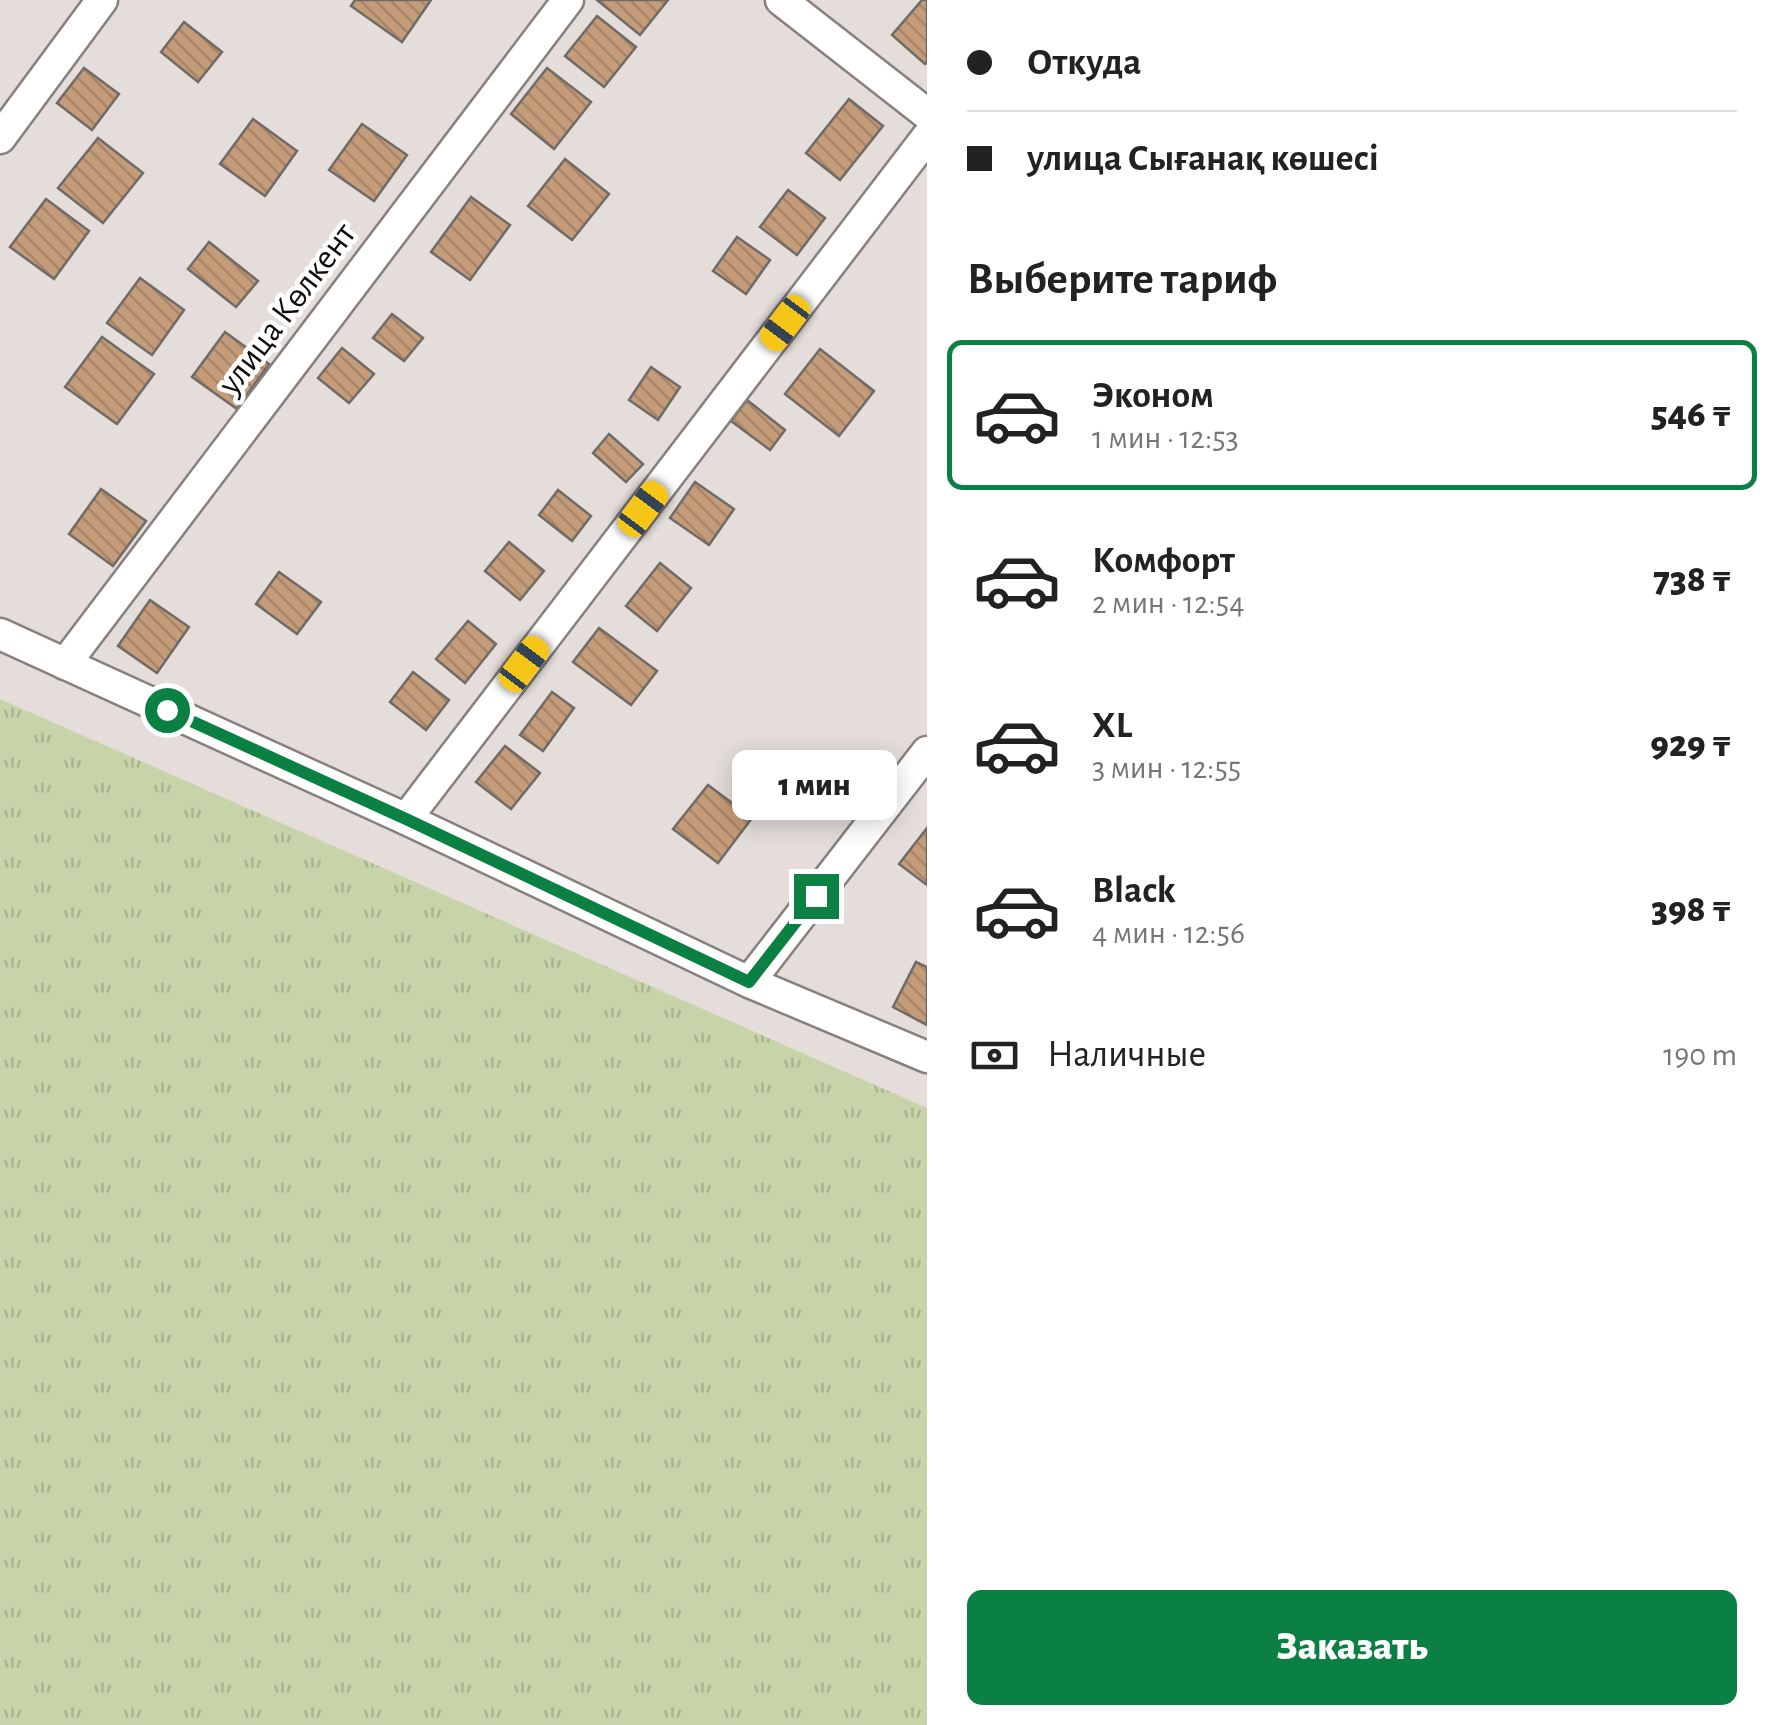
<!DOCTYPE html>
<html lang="ru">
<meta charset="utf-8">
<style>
:root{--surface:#fff;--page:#f6f6f6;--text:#222;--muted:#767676;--line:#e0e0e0;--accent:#0b8043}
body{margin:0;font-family:"Alegreya Sans",sans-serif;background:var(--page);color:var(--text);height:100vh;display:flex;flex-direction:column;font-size:38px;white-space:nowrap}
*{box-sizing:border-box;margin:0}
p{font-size:32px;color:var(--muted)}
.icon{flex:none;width:55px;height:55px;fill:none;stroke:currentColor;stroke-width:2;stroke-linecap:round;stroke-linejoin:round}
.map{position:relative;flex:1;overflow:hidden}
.details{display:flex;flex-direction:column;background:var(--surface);width:850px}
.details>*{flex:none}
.hud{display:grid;align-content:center;height:220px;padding:0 40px;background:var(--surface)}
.end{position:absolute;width:45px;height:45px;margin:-22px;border:12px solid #0b8043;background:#fff;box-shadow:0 0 0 5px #fff}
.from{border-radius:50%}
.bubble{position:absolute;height:70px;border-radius:15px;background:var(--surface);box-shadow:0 5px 25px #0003;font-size:32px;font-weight:800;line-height:70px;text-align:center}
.car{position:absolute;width:30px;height:60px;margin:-30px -15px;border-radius:12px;box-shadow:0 0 8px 2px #0007;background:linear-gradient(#f5c518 24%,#345 0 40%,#f5c518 0 76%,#345 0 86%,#f5c518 0)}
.hud b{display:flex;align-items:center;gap:35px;height:95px;font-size:38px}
.hud b+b{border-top:2px solid var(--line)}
.hud i{width:25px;height:25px;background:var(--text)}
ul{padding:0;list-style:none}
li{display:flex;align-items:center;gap:30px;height:150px;margin:0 20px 15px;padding:0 20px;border:5px solid transparent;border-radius:15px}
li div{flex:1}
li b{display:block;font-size:38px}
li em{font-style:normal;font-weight:800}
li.selected{border-color:var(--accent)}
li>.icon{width:90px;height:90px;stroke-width:1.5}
h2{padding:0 40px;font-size:45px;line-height:120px}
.pay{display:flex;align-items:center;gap:25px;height:110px;padding:0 40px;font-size:38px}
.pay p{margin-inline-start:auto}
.primary-button{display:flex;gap:20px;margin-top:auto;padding:20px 40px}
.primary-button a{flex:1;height:115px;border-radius:15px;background:var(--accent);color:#fff;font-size:40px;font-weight:800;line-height:115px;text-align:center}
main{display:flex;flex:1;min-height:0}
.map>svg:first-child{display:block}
.grass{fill:url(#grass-tufts)}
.building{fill:url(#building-back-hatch);stroke:#706b67;stroke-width:2.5}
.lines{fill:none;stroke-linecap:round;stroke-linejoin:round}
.street-casing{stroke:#87817d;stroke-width:35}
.street{stroke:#fff;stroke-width:30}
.route{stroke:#0b8043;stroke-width:12}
.labels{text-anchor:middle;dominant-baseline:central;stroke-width:9;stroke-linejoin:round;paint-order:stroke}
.street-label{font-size:35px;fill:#0f0d0b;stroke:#fff}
</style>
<main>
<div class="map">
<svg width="927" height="1725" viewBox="0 0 927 1725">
<defs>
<pattern id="grass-tufts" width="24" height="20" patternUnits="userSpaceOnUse" patternTransform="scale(2.5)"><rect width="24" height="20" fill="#c7d3a8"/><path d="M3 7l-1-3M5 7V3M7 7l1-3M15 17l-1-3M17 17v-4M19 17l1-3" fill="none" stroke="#aab48f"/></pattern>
<pattern id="building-back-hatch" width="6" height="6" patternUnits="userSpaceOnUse" patternTransform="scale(2.5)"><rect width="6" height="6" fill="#c59c7a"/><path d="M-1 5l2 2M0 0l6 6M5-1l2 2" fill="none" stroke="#a88568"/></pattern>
</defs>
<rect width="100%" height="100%" fill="#e4ddda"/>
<path class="grass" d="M0,699L927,1108V1725H0Z"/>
<g class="building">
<path d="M355,0H431L402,42L351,6Z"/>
<path d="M597,0H668L640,35Z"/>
<path d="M922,0H927V62L925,64L892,35Z"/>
<path d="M597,16L636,47L604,87L565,56Z"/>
<path d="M184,22L222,52L198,82L161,52Z"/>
<path d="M84,68L119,94L92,130L57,103Z"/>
<path d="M547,68L591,102L554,149L511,114Z"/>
<path d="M849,99L883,126L840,180L806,153Z"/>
<path d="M253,119L297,151L265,196L220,164Z"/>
<path d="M362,124L407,155L374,201L329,170Z"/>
<path d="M98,138L143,173L103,223L58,188Z"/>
<path d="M565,159L609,194L572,240L528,206Z"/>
<path d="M788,190L825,218L797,255L760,227Z"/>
<path d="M471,197L510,225L470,280L431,252Z"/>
<path d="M46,199L89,231L54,279L10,247Z"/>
<path d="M737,237L770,260L746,294L713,271Z"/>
<path d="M209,242L258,281L236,307L188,269Z"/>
<path d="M140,278L184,310L152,355L107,323Z"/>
<path d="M392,314L423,338L404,361L373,338Z"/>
<path d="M225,332L269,364L237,409L192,377Z"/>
<path d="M102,337L154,374L117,424L65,387Z"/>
<path d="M342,348L374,374L349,403L318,378Z"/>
<path d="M820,349L874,391L839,436L785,394Z"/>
<path d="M651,367L680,387L658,420L629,400Z"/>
<path d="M747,400L785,430L770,450L731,421Z"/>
<path d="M609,434L643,464L626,482L593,453Z"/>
<path d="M695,482L734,509L709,545L670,518Z"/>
<path d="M101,489L146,521L113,566L69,534Z"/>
<path d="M558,490L591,516L572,541L539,515Z"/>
<path d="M509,542L544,571L520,600L485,571Z"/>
<path d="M660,563L691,588L657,631L626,606Z"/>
<path d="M279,572L321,602L297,634L256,604Z"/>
<path d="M150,600L189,627L157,673L118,646Z"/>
<path d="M468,621L496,644L465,683L436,659Z"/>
<path d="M599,628L657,671L631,705L573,662Z"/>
<path d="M413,672L449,700L426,730L390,702Z"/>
<path d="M552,692L574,708L543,751L520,735Z"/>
<path d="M505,746L540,773L511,809L476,782Z"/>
<path d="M708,785L752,818L718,863L673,829Z"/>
<path d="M927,828V885L899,864Z"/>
<path d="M916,962L927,967V1025L893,1007Z"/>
</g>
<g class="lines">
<defs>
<g id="street">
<path d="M781,0L927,114"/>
<path d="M0,138L102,0"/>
<path d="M0,634L406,819L749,982L927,1057"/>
<path d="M65,664L568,0"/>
<path d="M406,819L927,137"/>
<path d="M749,982L927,752"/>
</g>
</defs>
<use href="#street" class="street-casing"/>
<use href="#street" class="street"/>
</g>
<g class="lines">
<path class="route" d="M167,710L406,819L749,982L816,896"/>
</g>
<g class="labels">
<g class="street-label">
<text transform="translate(287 309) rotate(-53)">улица Көлкент</text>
</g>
</g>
</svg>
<i class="end from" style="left:167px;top:710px"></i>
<i class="end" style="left:816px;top:896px"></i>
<div class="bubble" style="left:732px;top:750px;width:165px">1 мин</div>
<i class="car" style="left:785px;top:323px;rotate:217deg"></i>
<i class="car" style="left:643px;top:509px;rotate:37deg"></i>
<i class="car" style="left:524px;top:664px;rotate:37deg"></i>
</div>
<section class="details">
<div class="hud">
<b><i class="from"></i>Откуда</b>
<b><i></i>улица Сығанақ көшесі</b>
</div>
<h2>Выберите тариф</h2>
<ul>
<li class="selected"><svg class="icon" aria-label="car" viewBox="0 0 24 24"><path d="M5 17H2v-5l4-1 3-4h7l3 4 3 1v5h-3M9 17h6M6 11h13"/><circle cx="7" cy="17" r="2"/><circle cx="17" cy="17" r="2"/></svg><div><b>Эконом</b><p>1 мин · 12:53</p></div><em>546 ₸</em></li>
<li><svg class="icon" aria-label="car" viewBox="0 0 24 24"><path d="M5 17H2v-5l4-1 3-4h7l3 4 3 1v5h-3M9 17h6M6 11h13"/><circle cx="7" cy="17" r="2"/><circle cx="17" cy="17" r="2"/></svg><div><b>Комфорт</b><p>2 мин · 12:54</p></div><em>738 ₸</em></li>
<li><svg class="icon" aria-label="car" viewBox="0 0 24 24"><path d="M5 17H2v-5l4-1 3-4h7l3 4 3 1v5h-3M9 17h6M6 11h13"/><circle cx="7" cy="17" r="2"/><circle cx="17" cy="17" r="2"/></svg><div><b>XL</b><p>3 мин · 12:55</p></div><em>929 ₸</em></li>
<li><svg class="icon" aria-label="car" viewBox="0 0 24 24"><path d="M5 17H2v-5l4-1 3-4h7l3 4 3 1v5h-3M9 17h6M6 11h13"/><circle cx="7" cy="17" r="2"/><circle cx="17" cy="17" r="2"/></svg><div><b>Black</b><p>4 мин · 12:56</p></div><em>398 ₸</em></li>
</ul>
<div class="pay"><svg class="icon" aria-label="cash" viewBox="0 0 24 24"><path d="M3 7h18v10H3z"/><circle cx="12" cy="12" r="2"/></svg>Наличные<p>190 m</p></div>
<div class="primary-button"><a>Заказать</a></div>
</section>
</main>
